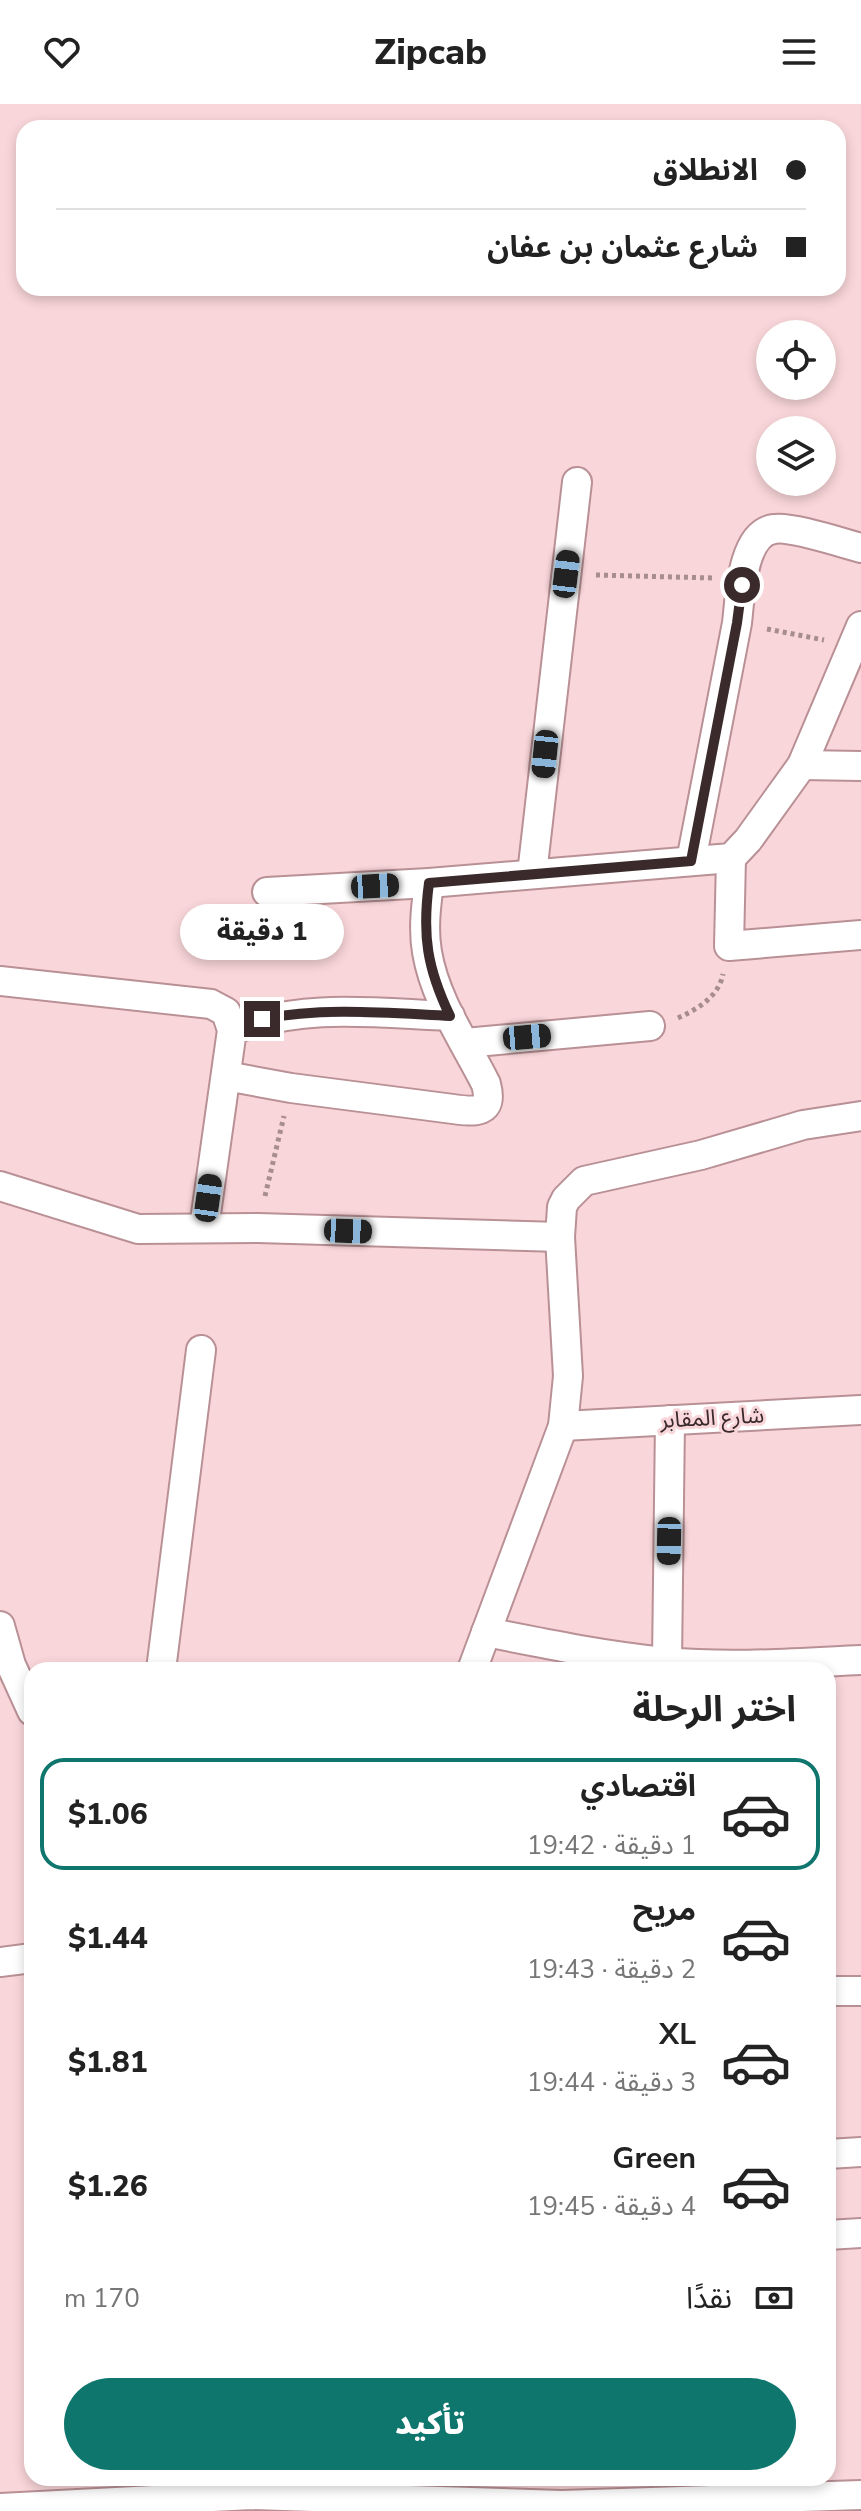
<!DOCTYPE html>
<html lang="ar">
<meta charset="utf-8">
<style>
:root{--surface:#fff;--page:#f2f2f2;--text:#222;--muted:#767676;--line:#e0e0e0;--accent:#0f766e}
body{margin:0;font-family:"Nunito Sans","Noto Sans Arabic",sans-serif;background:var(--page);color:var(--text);direction:rtl;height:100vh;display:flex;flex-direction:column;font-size:30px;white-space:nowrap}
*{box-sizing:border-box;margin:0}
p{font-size:26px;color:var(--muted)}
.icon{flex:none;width:44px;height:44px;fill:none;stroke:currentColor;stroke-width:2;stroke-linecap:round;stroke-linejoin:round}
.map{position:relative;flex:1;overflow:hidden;direction:ltr}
.panel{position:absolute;left:24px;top:1558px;width:812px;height:824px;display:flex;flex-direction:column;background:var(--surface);border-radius:24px;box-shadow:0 4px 12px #0003;direction:rtl}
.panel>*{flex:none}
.banner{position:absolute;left:16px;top:16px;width:830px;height:176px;border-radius:24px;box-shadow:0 4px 12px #0003;direction:rtl;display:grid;align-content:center;height:176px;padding:0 40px;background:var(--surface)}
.buttons{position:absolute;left:756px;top:216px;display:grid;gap:16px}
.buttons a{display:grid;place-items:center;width:80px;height:80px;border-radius:50%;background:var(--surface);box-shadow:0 4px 12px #0003;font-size:40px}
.end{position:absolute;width:36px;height:36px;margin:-18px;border:10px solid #3a2a2b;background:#fff;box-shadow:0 0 0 4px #fff}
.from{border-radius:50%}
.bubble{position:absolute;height:56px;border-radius:28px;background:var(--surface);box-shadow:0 4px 12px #0003;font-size:26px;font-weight:800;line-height:56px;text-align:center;direction:rtl}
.car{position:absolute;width:24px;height:48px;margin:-24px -12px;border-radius:10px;box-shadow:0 0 6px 2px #0007;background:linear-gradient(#222 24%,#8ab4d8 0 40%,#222 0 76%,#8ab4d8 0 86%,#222 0)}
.banner b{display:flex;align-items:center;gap:28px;height:76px;font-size:30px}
.banner b+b{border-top:2px solid var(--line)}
.banner i{width:20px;height:20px;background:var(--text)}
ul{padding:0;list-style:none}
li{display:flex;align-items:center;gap:24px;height:112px;margin:0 16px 12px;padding:0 24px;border:4px solid transparent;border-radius:24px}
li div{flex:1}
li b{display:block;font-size:30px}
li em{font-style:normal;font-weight:800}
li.on{border-color:var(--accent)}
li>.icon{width:72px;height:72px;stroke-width:1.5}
h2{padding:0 40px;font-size:36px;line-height:96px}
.pay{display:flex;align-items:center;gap:20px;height:88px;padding:0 40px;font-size:30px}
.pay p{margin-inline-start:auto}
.cta{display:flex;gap:16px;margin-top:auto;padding:16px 40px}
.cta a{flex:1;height:92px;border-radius:48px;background:var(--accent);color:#fff;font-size:32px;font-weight:800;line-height:92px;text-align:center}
header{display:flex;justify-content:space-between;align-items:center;height:104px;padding:0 40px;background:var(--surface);font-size:36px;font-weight:800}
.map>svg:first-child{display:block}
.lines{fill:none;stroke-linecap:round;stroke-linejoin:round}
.minor-casing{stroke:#b99095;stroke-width:32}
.path{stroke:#a88d8f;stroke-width:5;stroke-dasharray:4 4;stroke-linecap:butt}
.minor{stroke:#fff;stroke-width:28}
.route{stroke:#3a2a2b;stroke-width:10}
.labels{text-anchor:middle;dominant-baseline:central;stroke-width:6;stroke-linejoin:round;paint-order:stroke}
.street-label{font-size:22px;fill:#3a2a2b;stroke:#f9d6d9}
</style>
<header><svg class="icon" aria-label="menu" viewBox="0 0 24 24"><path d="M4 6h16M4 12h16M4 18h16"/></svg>Zipcab<svg class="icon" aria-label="heart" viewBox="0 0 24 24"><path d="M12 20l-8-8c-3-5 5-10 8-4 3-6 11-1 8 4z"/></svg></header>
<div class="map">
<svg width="861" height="2407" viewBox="0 0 861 2407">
<rect width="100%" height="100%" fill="#f9d6d9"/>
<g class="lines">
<defs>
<g id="minor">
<path d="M802,661L861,662"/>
<path d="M731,754L729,842L861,831"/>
<path d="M691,757L737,519C740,493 742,429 774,425C791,422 842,439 861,444"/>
<path d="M532,770L577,378"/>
<path d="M267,788L429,779L731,754L748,736L802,661L861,522"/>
<path d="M0,877L211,900L226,908L232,926L204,1124"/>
<path d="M232,926C306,899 372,909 450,912"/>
<path d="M465,939L650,922"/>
<path d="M226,972L291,984L453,1005C475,1008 494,1010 486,980C465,938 435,896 427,848C423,825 426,802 429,779"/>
<path d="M0,1082L138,1125L258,1124L560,1133"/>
<path d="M563,1322L861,1306"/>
<path d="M0,1522L11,1561L32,1607"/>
<path d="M486,1528C546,1540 605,1552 666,1558C731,1564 796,1559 861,1556"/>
<path d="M667,1558L670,1316"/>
<path d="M161,1566L201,1246"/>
<path d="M472,1566L563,1322L568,1272L560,1133L562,1103L566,1095L584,1077L701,1051L803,1021L861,1012"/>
<path d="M0,1858L32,1854"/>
<path d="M828,1887H861"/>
<path d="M828,2050L861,2048"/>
<path d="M828,2131L861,2129"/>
<path d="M0,2404L251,2391L562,2401L861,2391"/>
</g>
</defs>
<use href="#minor" class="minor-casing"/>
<g class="path">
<path d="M596,471L713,474"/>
<path d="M767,525L824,536"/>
<path d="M678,914C698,905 719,892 723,870"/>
<path d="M265,1092L284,1012"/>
</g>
<use href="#minor" class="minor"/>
</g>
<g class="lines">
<path class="route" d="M262,915C324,903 387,909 450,912C427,864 422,831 429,779L691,757L737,519L742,481"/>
</g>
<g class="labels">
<g class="street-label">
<text transform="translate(712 1314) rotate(-3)">شارع المقابر</text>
</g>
</g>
</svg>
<div class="buttons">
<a><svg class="icon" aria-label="locate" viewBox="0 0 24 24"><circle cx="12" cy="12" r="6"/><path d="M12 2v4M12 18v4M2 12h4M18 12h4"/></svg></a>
<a><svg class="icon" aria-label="layers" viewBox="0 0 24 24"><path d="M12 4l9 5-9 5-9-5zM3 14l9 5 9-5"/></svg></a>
</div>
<i class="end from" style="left:742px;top:481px"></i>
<i class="end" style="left:262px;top:915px"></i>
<div class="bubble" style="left:180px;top:800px;width:164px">1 دقيقة</div>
<i class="car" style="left:566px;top:470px;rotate:7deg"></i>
<i class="car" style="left:545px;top:650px;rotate:186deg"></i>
<i class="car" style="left:375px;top:782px;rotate:87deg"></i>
<i class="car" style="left:527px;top:933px;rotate:85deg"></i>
<i class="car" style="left:208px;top:1094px;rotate:8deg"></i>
<i class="car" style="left:348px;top:1127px;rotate:92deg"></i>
<i class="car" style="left:669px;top:1437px;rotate:181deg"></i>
<div class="banner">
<b><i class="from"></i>الانطلاق</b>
<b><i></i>شارع عثمان بن عفان</b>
</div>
<section class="panel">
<h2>اختر الرحلة</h2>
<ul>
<li class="on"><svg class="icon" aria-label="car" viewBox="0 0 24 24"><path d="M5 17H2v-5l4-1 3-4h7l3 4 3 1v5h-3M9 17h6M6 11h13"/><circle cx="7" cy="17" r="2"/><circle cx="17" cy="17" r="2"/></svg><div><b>اقتصادي</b><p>1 دقيقة · 19:42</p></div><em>$1.06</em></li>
<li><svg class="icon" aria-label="car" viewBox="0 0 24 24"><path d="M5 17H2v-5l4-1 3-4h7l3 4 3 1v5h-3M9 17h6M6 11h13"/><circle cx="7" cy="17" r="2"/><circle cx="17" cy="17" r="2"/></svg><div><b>مريح</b><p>2 دقيقة · 19:43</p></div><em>$1.44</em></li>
<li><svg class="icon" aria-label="car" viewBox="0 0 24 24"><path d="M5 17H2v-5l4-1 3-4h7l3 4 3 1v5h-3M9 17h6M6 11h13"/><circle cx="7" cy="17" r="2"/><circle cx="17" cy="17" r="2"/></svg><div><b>XL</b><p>3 دقيقة · 19:44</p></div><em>$1.81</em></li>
<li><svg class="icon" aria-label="car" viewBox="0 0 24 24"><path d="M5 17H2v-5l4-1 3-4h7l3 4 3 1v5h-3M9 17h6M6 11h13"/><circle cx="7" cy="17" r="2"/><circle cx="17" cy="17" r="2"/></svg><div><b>Green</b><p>4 دقيقة · 19:45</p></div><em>$1.26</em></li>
</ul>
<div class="pay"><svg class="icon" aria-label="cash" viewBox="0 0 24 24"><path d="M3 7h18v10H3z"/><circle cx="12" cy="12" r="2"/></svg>نقدًا<p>170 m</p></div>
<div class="cta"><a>تأكيد</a></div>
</section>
</div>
